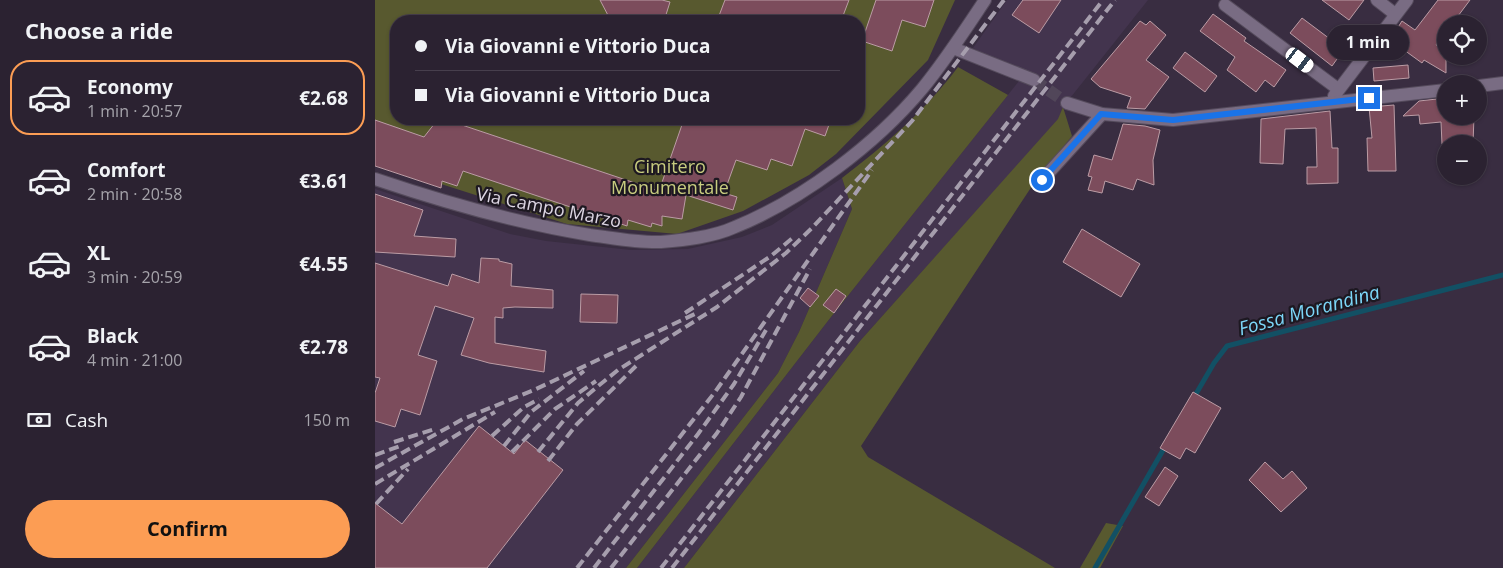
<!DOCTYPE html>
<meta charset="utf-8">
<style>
:root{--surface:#2b2231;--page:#332a39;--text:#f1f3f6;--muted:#a6a4ab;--line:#473f4d;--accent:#fc9d54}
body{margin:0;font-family:"Open Sans",sans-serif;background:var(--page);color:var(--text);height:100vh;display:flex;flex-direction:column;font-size:19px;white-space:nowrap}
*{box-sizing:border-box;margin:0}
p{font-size:16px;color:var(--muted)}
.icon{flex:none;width:28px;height:28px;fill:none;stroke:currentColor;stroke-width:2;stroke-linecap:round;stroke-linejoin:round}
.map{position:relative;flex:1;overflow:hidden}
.details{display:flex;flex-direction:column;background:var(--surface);width:375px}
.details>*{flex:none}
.top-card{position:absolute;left:15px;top:15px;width:475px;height:110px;border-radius:20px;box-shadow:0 1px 4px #0004,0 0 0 1px var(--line);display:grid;align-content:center;height:110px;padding:0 25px;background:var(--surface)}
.tools{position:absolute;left:1062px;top:15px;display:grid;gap:10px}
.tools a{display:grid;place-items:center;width:50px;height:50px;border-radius:50%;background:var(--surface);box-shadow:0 1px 4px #0004,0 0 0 1px var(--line);font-size:25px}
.end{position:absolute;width:22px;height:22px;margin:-11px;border:6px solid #1a73e8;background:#fff;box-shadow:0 0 0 2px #fff}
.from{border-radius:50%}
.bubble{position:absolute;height:35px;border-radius:18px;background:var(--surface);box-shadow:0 1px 4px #0004,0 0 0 1px var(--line);font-size:16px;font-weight:700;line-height:35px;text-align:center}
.car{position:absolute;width:15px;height:30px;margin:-15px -8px;border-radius:6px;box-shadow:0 0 4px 1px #0007;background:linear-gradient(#fff 24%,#345 0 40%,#fff 0 76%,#345 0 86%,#fff 0)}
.top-card b{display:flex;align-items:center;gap:18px;height:48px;font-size:19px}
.top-card b+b{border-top:1px solid var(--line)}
.top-card i{width:12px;height:12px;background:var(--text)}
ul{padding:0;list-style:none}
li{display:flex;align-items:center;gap:15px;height:75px;margin:0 10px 8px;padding:0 15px;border:2px solid transparent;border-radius:20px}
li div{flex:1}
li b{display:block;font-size:19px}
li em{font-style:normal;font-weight:700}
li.selected{border-color:var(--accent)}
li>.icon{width:45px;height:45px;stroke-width:1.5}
h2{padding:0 25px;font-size:22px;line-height:60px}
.pay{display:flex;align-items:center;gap:12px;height:55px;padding:0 25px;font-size:19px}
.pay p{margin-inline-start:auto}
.button{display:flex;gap:10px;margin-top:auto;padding:10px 25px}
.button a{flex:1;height:58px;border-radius:30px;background:var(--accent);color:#111;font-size:20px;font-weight:700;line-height:58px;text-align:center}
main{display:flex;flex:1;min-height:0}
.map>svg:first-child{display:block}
.built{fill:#43344e}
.green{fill:#58592f;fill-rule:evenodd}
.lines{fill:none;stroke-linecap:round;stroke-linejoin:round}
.stream{stroke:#125064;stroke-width:5}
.building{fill:#7c4c5c;stroke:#bb9ca5}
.minor-tunnel{stroke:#514659;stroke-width:12;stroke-dasharray:12 6;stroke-linecap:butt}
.minor-casing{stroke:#554b5c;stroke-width:14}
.minor{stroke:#796c83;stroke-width:12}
.rail{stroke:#a69ead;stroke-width:4;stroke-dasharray:10 5;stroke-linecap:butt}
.route{stroke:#1a73e8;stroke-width:6}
.labels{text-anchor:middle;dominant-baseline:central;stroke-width:4.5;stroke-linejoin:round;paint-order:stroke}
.park-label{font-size:18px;fill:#c8cc7f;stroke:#1d1821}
.street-label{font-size:18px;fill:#dcd5e2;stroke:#1d1821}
.water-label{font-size:19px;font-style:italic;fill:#7cd6f8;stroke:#1d1821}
</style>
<main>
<section class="details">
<h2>Choose a ride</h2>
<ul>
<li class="selected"><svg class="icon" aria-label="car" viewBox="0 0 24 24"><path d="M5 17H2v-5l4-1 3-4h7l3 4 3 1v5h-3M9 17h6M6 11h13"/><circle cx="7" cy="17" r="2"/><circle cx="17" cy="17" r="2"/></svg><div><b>Economy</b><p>1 min · 20:57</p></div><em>€2.68</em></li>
<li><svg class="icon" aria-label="car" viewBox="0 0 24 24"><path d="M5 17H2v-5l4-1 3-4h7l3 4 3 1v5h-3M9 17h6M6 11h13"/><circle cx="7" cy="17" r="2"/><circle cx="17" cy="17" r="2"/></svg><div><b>Comfort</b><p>2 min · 20:58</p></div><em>€3.61</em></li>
<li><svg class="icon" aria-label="car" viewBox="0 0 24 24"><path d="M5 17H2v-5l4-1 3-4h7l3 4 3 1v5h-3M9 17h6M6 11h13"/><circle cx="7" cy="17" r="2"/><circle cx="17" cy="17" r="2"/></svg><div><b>XL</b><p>3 min · 20:59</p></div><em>€4.55</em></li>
<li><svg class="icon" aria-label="car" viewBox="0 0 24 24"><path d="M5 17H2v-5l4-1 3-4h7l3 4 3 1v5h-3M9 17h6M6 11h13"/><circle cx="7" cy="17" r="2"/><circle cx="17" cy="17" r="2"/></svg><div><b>Black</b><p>4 min · 21:00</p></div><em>€2.78</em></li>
</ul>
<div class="pay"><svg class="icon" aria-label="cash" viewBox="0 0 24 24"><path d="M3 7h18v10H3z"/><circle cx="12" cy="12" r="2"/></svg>Cash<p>150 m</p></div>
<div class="button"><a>Confirm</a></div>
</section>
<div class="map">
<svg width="1128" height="568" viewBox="0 0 1128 568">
<rect width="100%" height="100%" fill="#392d41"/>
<g class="built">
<path d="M632,0H773L688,107L684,119L485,341L309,568H262L456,317L648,76L598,48Z"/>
<path d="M467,178L477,209L424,332L403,373L251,568H0V189L135,234L171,241L256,250L313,249L367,237L397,225Z"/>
</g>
<g class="green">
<path d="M0,0H580L553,60L461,154L434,175L368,211L302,234L192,224L0,163ZM21,21H484V119H21Z"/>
<path d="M583,67L633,95L456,317L262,568H251L403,373L424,332L477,209L467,178C510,145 550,111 583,67Z"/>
<path d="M688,107L697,136L659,183L486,446L493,457L680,568H309L485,341L683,119Z"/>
<path d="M731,523L748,526L725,568H705Z"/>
</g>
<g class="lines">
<g class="stream">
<path d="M818,399L839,363L852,346L1128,275"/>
<path d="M720,568L791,445"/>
</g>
</g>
<g class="building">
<path d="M225,0H287L295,2L289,21H236Z"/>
<path d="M350,0H474L466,21H342Z"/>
<path d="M501,0H559L550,27L527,20L517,51L487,41Z"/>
<path d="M648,0H686L664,33L637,15Z"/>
<path d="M947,0H989L974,20Z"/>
<path d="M1063,0H1095L1077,24H1071V31L1061,45L1071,53V73L1049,60L1047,63L1018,42L1020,39L1017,37L1027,21L1040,30Z"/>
<path d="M838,14L871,38L869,41L911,70L899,87L890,80L881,92L852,70L860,57L825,31Z"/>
<path d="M927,18L963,45L960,48L967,52L957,66L915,33Z"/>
<path d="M765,21L771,25L775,21L791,35L771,60L794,77L770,109L752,108L756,97L725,87L716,79Z"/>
<path d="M810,52L842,76L830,92L798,68Z"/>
<path d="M1033,65L1034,78L999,81L998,68Z"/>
<path d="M1071,98V116H1099L1098,144H1067L1066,122L1045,124L1044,115L1028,116L1044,101Z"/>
<path d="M1019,105L1021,171H993L992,138H997L994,107Z"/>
<path d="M955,111L957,148H963V183L932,184V167H942L941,128L910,129L908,164L885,163L886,119Z"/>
<path d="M309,119H456L450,136L430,129L417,166L396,159L392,170L361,160L349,193L362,197L358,210L311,195L307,219L287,216V226L277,223L276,227L253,220L252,226L88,171L82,186L67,181L66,188L0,166V120L49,137L60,123L72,120L284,191Z"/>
<path d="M748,124L770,126L785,130L778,160L779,185L762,179L758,190L730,181L727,193L713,190L717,177L713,176L719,155L737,160Z"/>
<path d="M0,194L48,210L39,236L81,239L80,257L0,252Z"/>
<path d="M707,229L765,264L746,297L688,262Z"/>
<path d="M106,258L124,259V261L137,264L136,286L178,290V308L140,307L128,308V318L120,317V343L171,351L169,372L114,363L86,355L99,318L60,306L43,355L62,361L45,415L26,409L20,427L0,421V393L5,378L0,377V263L73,286L77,274L104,283Z"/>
<path d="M433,288L444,296L435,307L425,298Z"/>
<path d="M461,289L471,296L459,313L448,305Z"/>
<path d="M206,294L243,295L242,323L205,322Z"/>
<path d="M818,392L846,408L820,453L811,448L805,459L785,448Z"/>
<path d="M104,426L139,454L150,440L188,470L112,568H0V503L27,524Z"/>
<path d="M890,462L908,479L917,471L932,488L906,512L874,480Z"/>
<path d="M790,467L803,476L784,506L770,497Z"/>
</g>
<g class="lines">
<path class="minor-tunnel" d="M659,80L692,103"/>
<defs>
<g id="minor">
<path d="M1002,0L1020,14"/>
<path d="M850,5L963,89"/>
<path d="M578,48L659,80"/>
<path d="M1104,86L1128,83"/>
<path d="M959,96L1032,0"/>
<path d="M692,103L727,114L798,120L1071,90"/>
<path d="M0,179C71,203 141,223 215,235C238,238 263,243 286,242C310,240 338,237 360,227C427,200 501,144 547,89C570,61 590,30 610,0"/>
<path d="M667,180L727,114"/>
</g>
</defs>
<use href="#minor" class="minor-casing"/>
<use href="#minor" class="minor"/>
<g class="rail">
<path d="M310,313L396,256L420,236"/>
<path d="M117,436L149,407L164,399"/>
<path d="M19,442L60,429"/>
<path d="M129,446L156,412L209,371"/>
<path d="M137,452L180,409L221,381"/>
<path d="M163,452L203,403L222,387L243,370L342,307L411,253L437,228L537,121L629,0"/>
<path d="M0,455L28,445"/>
<path d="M173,461L202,424L261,366"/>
<path d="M0,468L88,419L159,390L324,312"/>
<path d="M0,484L120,412"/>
<path d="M1,504L33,469"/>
<path d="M202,568L340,392L497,170"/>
<path d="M219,568L323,434L359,384L391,330"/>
<path d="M236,568L342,433L366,397L435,269"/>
<path d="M286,568L728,0"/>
<path d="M297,568L740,0"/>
</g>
</g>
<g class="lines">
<path class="route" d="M667,180L726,114L798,120L994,98"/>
</g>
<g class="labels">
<g class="park-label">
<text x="295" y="166">Cimitero<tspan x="295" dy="21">Monumentale</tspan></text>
</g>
<g class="street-label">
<text transform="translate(174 207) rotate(11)">Via Campo Marzo</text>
</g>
<g class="water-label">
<text transform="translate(934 310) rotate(-15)">Fossa Morandina</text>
</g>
</g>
</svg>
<div class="tools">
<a><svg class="icon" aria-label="locate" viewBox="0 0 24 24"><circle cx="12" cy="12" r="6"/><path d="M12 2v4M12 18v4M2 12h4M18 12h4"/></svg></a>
<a>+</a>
<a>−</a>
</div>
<i class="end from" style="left:667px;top:180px"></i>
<i class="end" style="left:994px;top:98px"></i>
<div class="bubble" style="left:952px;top:25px;width:82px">1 min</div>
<i class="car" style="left:925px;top:60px;rotate:127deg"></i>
<div class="top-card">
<b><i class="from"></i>Via Giovanni e Vittorio Duca</b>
<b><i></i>Via Giovanni e Vittorio Duca</b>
</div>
</div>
</main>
